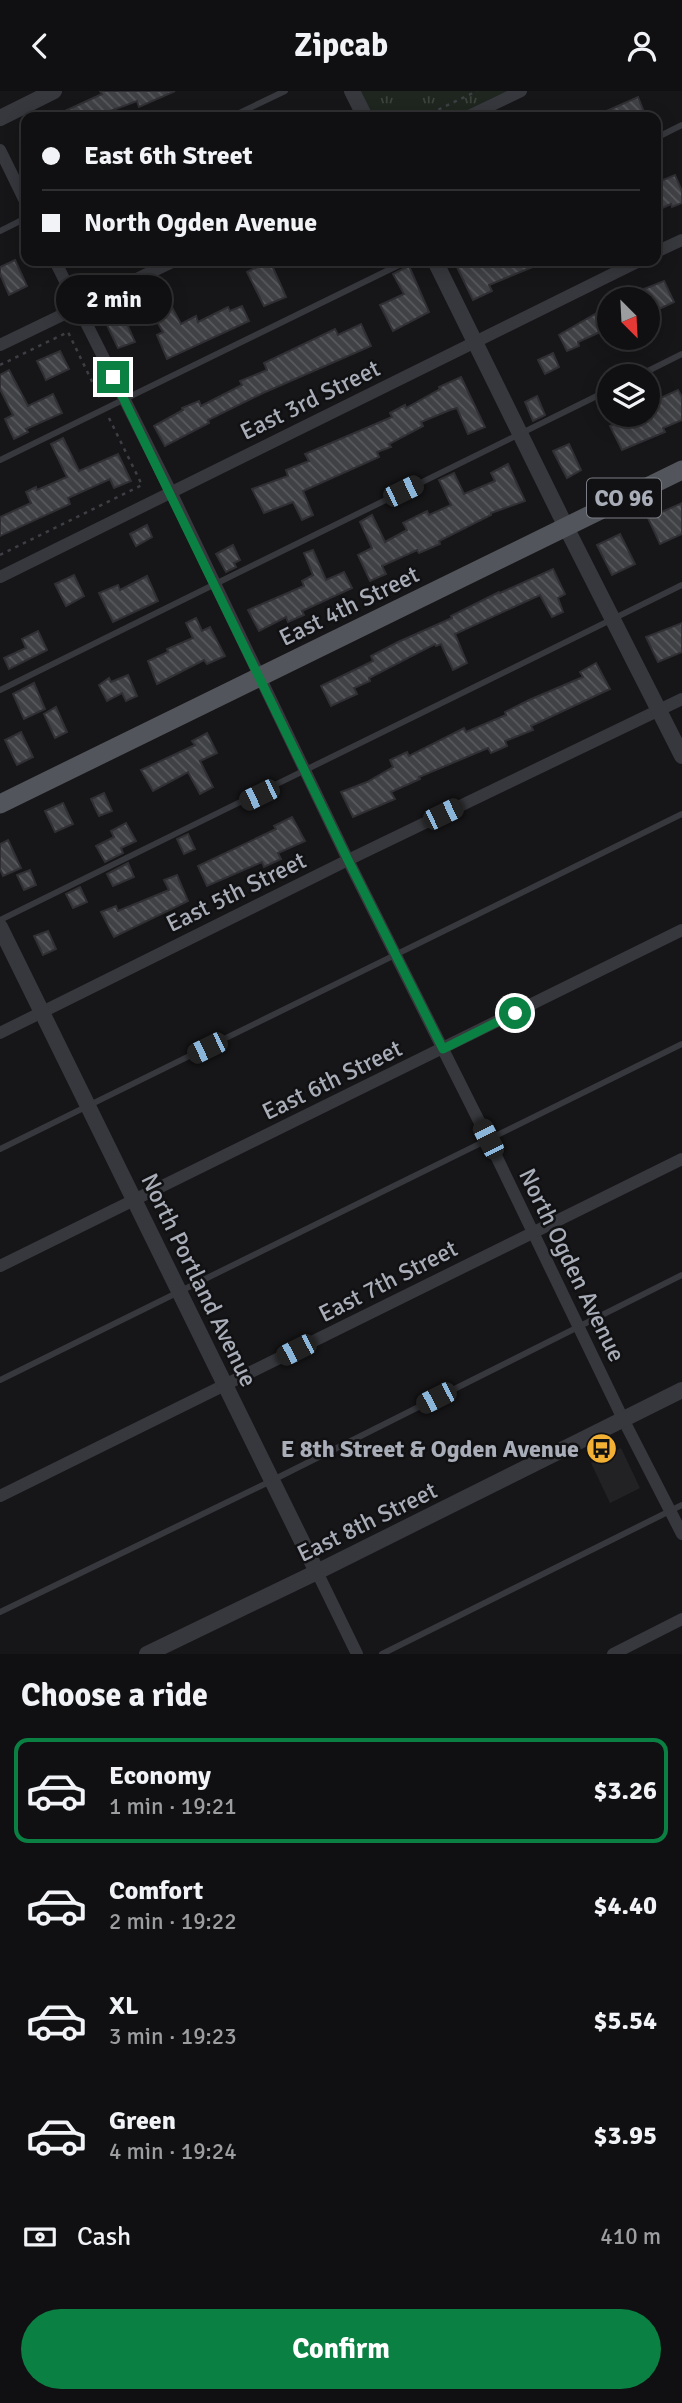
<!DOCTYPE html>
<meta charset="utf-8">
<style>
:root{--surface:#101012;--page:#1e1e20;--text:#f1f3f6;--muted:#9c9d9f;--line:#303032;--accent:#0b8043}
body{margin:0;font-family:Signika,sans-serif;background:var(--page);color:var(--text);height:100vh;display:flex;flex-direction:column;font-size:26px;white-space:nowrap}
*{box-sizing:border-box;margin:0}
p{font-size:23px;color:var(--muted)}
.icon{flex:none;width:38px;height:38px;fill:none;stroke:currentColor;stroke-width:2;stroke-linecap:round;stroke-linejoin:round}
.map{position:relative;height:1563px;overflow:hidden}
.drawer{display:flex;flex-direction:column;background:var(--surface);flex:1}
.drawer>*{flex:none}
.banner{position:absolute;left:21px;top:21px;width:640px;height:154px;border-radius:14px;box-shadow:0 4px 18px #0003,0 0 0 2px var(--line);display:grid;align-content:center;height:154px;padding:0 21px;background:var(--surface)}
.needle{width:46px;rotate:156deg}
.buttons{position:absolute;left:597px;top:196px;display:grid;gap:14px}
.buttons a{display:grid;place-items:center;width:63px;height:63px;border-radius:50%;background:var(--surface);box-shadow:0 4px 18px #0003,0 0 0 2px var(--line);font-size:35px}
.end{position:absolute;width:32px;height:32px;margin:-16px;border:9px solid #0b8043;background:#fff;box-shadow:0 0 0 4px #fff}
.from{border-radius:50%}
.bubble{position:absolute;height:49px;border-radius:24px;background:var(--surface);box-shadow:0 4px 18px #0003,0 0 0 2px var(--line);font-size:23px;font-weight:700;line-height:49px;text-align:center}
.car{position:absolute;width:21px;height:42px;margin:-21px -10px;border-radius:9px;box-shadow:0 0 5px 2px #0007;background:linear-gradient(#222 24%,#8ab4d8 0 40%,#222 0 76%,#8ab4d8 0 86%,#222 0)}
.banner b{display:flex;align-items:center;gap:24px;height:66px;font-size:26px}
.banner b+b{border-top:2px solid var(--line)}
.banner i{width:18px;height:18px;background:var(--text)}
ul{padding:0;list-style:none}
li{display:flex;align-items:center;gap:21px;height:105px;margin:0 14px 10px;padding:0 7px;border:4px solid transparent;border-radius:14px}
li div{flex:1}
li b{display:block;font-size:26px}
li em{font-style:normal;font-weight:700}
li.on{border-color:var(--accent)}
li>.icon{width:63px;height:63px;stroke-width:1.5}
h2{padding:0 21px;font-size:32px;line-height:84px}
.pay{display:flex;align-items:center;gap:18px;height:77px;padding:0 21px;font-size:26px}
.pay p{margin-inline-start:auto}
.primary-button{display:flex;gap:14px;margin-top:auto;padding:14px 21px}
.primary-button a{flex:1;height:80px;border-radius:42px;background:var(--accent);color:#fff;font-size:28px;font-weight:700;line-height:80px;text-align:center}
header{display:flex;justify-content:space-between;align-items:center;height:91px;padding:0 21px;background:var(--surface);font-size:32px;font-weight:700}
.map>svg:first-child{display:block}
.built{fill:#222225}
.grass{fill:url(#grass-tufts)}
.building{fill:url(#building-back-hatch);stroke:#303034;stroke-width:2}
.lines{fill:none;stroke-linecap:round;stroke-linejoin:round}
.path{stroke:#3d3f44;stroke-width:2.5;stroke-dasharray:3.5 5;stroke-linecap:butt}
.service{stroke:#37383d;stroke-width:6}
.minor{stroke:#37383d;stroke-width:12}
.tertiary{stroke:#37383d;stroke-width:16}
.primary{stroke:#53555c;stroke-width:19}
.route{stroke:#0b8043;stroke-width:9}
.labels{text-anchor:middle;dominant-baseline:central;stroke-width:5;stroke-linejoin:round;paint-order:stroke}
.shield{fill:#111113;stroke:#7b7e86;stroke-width:2}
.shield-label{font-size:23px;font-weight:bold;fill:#a8adb8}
.street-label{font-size:24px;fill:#a8adb8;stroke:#111113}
.poi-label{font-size:24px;font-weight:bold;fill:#a8adb8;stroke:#111113;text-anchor:end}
</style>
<header><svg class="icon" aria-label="back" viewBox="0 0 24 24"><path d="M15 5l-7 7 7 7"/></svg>Zipcab<svg class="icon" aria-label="person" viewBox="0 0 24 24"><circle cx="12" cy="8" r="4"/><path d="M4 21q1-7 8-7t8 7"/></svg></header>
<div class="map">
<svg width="682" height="1563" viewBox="0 0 682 1563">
<defs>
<pattern id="grass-tufts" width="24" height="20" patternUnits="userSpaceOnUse" patternTransform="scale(1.75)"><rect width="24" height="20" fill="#1e261f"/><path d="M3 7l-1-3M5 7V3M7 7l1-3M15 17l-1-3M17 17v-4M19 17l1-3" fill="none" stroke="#3c433d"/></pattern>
<pattern id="building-back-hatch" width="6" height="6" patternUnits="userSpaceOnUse" patternTransform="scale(1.75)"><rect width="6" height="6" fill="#404145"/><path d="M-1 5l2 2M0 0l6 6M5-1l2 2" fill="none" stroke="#595a5e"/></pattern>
</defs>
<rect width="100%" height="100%" fill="#161618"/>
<path class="built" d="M621,1357L640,1397L610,1412L591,1372Z"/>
<path class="grass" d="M352,0H521L467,26H365Z"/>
<g class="building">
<path d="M100,0H175L139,16L137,10L94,26H52L102,3Z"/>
<path d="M638,6L646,26H593Z"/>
<path d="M675,84L682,100V112L672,116L671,113L656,120V92Z"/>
<path d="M15,169L27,195L9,204L0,183V176Z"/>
<path d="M270,170L286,206L264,215L247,181Z"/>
<path d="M454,170H477L480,176L493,170H547L489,194L492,200L473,209Z"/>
<path d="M409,175L429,221L393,240L380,214L404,203L393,183Z"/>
<path d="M664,190L674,211L655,220L644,198Z"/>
<path d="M167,207L181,233L196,225L198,231L228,216L230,220L242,215L249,230L167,268L157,244L163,241L149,216Z"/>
<path d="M609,215V237L578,251L579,255L567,260L559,244Z"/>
<path d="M122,222L135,251L118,257L105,230Z"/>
<path d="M361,233L371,255L263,302L208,329L209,332L165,355L154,335L183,319L182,317L199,310L201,315L242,294L240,290L267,279L264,272L335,238L338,244Z"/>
<path d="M60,260L69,278L46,289L37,270Z"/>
<path d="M553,262L559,276L545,283L538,269Z"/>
<path d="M9,279L28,315L53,303L62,322L26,338L28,341L14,348L5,328L13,324L0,298V284Z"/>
<path d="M461,286L485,336L468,343L457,317L450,319L421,331L423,335L389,353L391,356L377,361L379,366L303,400L313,424L302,429L293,411L264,422L252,398L288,385L286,379L309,370L305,363L392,326L390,322L405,314L406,317L440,298L439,296Z"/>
<path d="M678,299L682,306V329L663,337L665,341L622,359L610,335L634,324H648V317L658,313L656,309Z"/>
<path d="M537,305L545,324L533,330L525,311Z"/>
<path d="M63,347L79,380L118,363L131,390L114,397L110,388L68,407L70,413L0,445V426L31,412L26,401L36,396L37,399L67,386L51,353Z"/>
<path d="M569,353L581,379L567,387L553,360Z"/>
<path d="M508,373L525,410L491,422V424L439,450L440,453L419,462L417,459L382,475L386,483L370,490L358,464L372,457L360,431L372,424L385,451L407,439L403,432L427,420L429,424L451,414L439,389L454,382L464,403L495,390L491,382Z"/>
<path d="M682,412V443L660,453L648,427Z"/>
<path d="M147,434L152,446L136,455L130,443Z"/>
<path d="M620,443L635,473L612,484L597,454Z"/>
<path d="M233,454L240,469L234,472L236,476L226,481L216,463Z"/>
<path d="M313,459L326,489L344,481L352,497L302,520L304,524L288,531L286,526L259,540L248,519L304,495L302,490L313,484L304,462Z"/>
<path d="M553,478L565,503L558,507L563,521L552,526L540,504L455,543L467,572L453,579L441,553L436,555L435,553L369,587L370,590L354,597L357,603L331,615L321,595L373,570L371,565L398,551L452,527L451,525L499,501L500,502Z"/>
<path d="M74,484L84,505L66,515L55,493Z"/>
<path d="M147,485L158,510L113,531L99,502L118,494L120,499Z"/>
<path d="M196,527L202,540L210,536L225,565L207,573L204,569L157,593L148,570L168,561L167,558L193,547L186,532Z"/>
<path d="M682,532V561L658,571L646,546Z"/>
<path d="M38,540L47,559L9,578L4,567L26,557L22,548Z"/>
<path d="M596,572L610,598L531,635L533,639L505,650L507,655L491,662L488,657L419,686L420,688L391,701L395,708L353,726L341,701L367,691L393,676L390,669L407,661L409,665L464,637L466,641L506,624L505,621L529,609L583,586L580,581Z"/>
<path d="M128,584L137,605L126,610L122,602L107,610L99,594L109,587L111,591Z"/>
<path d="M34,592L45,618L24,628L13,603Z"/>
<path d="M56,616L67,641L55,647L44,623Z"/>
<path d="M21,641L33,666L17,674L5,649Z"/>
<path d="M207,642L217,662L200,670L213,696L200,703L188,681L153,700L141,679L195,654L192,650Z"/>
<path d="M104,702L112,720L99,725L91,708Z"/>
<path d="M63,712L73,733L55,741L45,720Z"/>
<path d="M292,726L305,750L278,762L281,768L264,776L262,771L207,795L198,775L276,738L274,735Z"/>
<path d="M126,732L136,750L121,757L123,762L105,771L96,755L114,746L111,740Z"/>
<path d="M188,743L195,758L184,763L177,748Z"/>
<path d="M8,749L21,777L3,785L0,778V753Z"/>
<path d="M128,772L134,786L113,795L107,783Z"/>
<path d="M30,779L36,794L24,799L17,784Z"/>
<path d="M177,784L188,810L114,846L101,821L116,815L118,820L169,799L164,789Z"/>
<path d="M80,796L87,811L73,817L66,803Z"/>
<path d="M48,840L56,858L43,864L34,845Z"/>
</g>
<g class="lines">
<g class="path">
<path d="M423,26L477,0"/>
<path d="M0,274L68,241L101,309"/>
<path d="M0,464L142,394L108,325"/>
</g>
<g class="service">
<path d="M231,26L285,0"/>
<path d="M656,47L682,34"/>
<path d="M0,140L26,127"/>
<path d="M638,285L682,263"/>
<path d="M0,369L407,170"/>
<path d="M0,599L609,299"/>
<path d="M0,829L682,494"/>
<path d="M0,1058L682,723"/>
<path d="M0,1289L682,953"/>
<path d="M0,1521L271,1390L682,1184"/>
<path d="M382,1563L682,1414"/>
</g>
<g class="minor">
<path d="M467,26L521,0"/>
<path d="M0,59L26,112"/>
<path d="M656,161L682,149"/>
<path d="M55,170L171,401L348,769L488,1048L623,1328L682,1443"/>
<path d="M0,254L174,170"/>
<path d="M0,486L639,170"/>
<path d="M0,942L348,769L682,608"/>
<path d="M0,1175L682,839"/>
<path d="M0,1405L682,1068"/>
<path d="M317,1481L357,1563"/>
<path d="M613,1563L682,1528"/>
</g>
<g class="tertiary">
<path d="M352,0L365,26"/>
<path d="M0,27L54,0"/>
<path d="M435,170L570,444L682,665"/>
<path d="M0,836L317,1481"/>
<path d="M147,1563L317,1481L682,1299"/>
</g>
<path class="primary" d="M0,713L682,379"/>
</g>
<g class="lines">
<path class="route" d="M113,286L348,769L443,958L515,922"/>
</g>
<defs>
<symbol id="bus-disc" viewBox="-11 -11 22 22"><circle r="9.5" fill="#f2b134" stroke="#111113"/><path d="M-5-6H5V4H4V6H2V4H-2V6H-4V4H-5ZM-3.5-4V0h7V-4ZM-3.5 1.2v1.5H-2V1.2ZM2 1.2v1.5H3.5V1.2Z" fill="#111"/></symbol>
</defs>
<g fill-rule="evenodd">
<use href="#bus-disc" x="584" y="1340" width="35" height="35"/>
</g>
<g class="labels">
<rect class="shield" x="587" y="387.5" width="74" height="39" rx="5"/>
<g class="shield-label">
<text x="624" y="407">CO 96</text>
</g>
<g class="street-label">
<text transform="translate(310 309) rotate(-26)">East 3rd Street</text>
<text transform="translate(349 515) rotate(-26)">East 4th Street</text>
<text transform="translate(236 801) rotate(-26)">East 5th Street</text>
<text transform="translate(332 989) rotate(-26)">East 6th Street</text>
<text transform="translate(572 1174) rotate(64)">North Ogden Avenue</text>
<text transform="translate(199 1189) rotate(64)">North Portland Avenue</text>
<text transform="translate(388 1190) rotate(-27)">East 7th Street</text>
<text transform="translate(367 1431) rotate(-26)">East 8th Street</text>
</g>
<g class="poi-label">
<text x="579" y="1358">E 8th Street &amp; Ogden Avenue</text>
</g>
</g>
</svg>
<div class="buttons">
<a><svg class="needle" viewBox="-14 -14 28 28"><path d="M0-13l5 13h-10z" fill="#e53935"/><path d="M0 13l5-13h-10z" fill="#9c9d9f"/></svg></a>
<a><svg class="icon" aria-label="layers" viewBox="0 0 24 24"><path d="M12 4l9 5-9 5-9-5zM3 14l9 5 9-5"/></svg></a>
</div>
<i class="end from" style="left:515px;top:922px"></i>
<i class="end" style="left:113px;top:286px"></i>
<div class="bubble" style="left:56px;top:184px;width:116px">2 min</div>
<i class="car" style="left:403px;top:400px;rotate:64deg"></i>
<i class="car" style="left:259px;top:704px;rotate:244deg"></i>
<i class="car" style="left:443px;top:723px;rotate:64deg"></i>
<i class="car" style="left:207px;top:957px;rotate:244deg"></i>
<i class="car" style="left:488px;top:1048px;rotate:333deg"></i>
<i class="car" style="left:296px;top:1259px;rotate:243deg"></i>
<i class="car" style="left:436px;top:1307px;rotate:243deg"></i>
<div class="banner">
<b><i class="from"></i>East 6th Street</b>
<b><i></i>North Ogden Avenue</b>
</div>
</div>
<section class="drawer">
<h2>Choose a ride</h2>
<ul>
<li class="on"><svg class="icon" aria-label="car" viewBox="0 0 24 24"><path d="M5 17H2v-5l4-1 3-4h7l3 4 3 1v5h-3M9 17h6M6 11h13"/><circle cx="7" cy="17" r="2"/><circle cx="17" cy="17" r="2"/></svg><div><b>Economy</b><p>1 min · 19:21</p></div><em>$3.26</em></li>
<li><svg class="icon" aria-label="car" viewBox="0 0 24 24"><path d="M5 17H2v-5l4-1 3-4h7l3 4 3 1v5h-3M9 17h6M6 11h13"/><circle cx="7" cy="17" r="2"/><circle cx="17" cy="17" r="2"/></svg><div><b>Comfort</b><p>2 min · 19:22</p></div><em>$4.40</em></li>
<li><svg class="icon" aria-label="car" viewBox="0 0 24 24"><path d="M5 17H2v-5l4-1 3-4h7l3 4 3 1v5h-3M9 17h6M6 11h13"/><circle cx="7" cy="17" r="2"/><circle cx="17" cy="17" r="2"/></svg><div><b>XL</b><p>3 min · 19:23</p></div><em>$5.54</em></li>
<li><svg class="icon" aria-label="car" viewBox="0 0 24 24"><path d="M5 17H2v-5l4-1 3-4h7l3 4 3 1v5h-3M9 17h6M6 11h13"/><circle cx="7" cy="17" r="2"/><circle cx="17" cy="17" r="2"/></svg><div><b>Green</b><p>4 min · 19:24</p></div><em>$3.95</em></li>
</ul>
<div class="pay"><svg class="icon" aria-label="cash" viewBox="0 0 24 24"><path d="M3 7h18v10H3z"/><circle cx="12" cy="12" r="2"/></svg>Cash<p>410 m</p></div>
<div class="primary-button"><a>Confirm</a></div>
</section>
